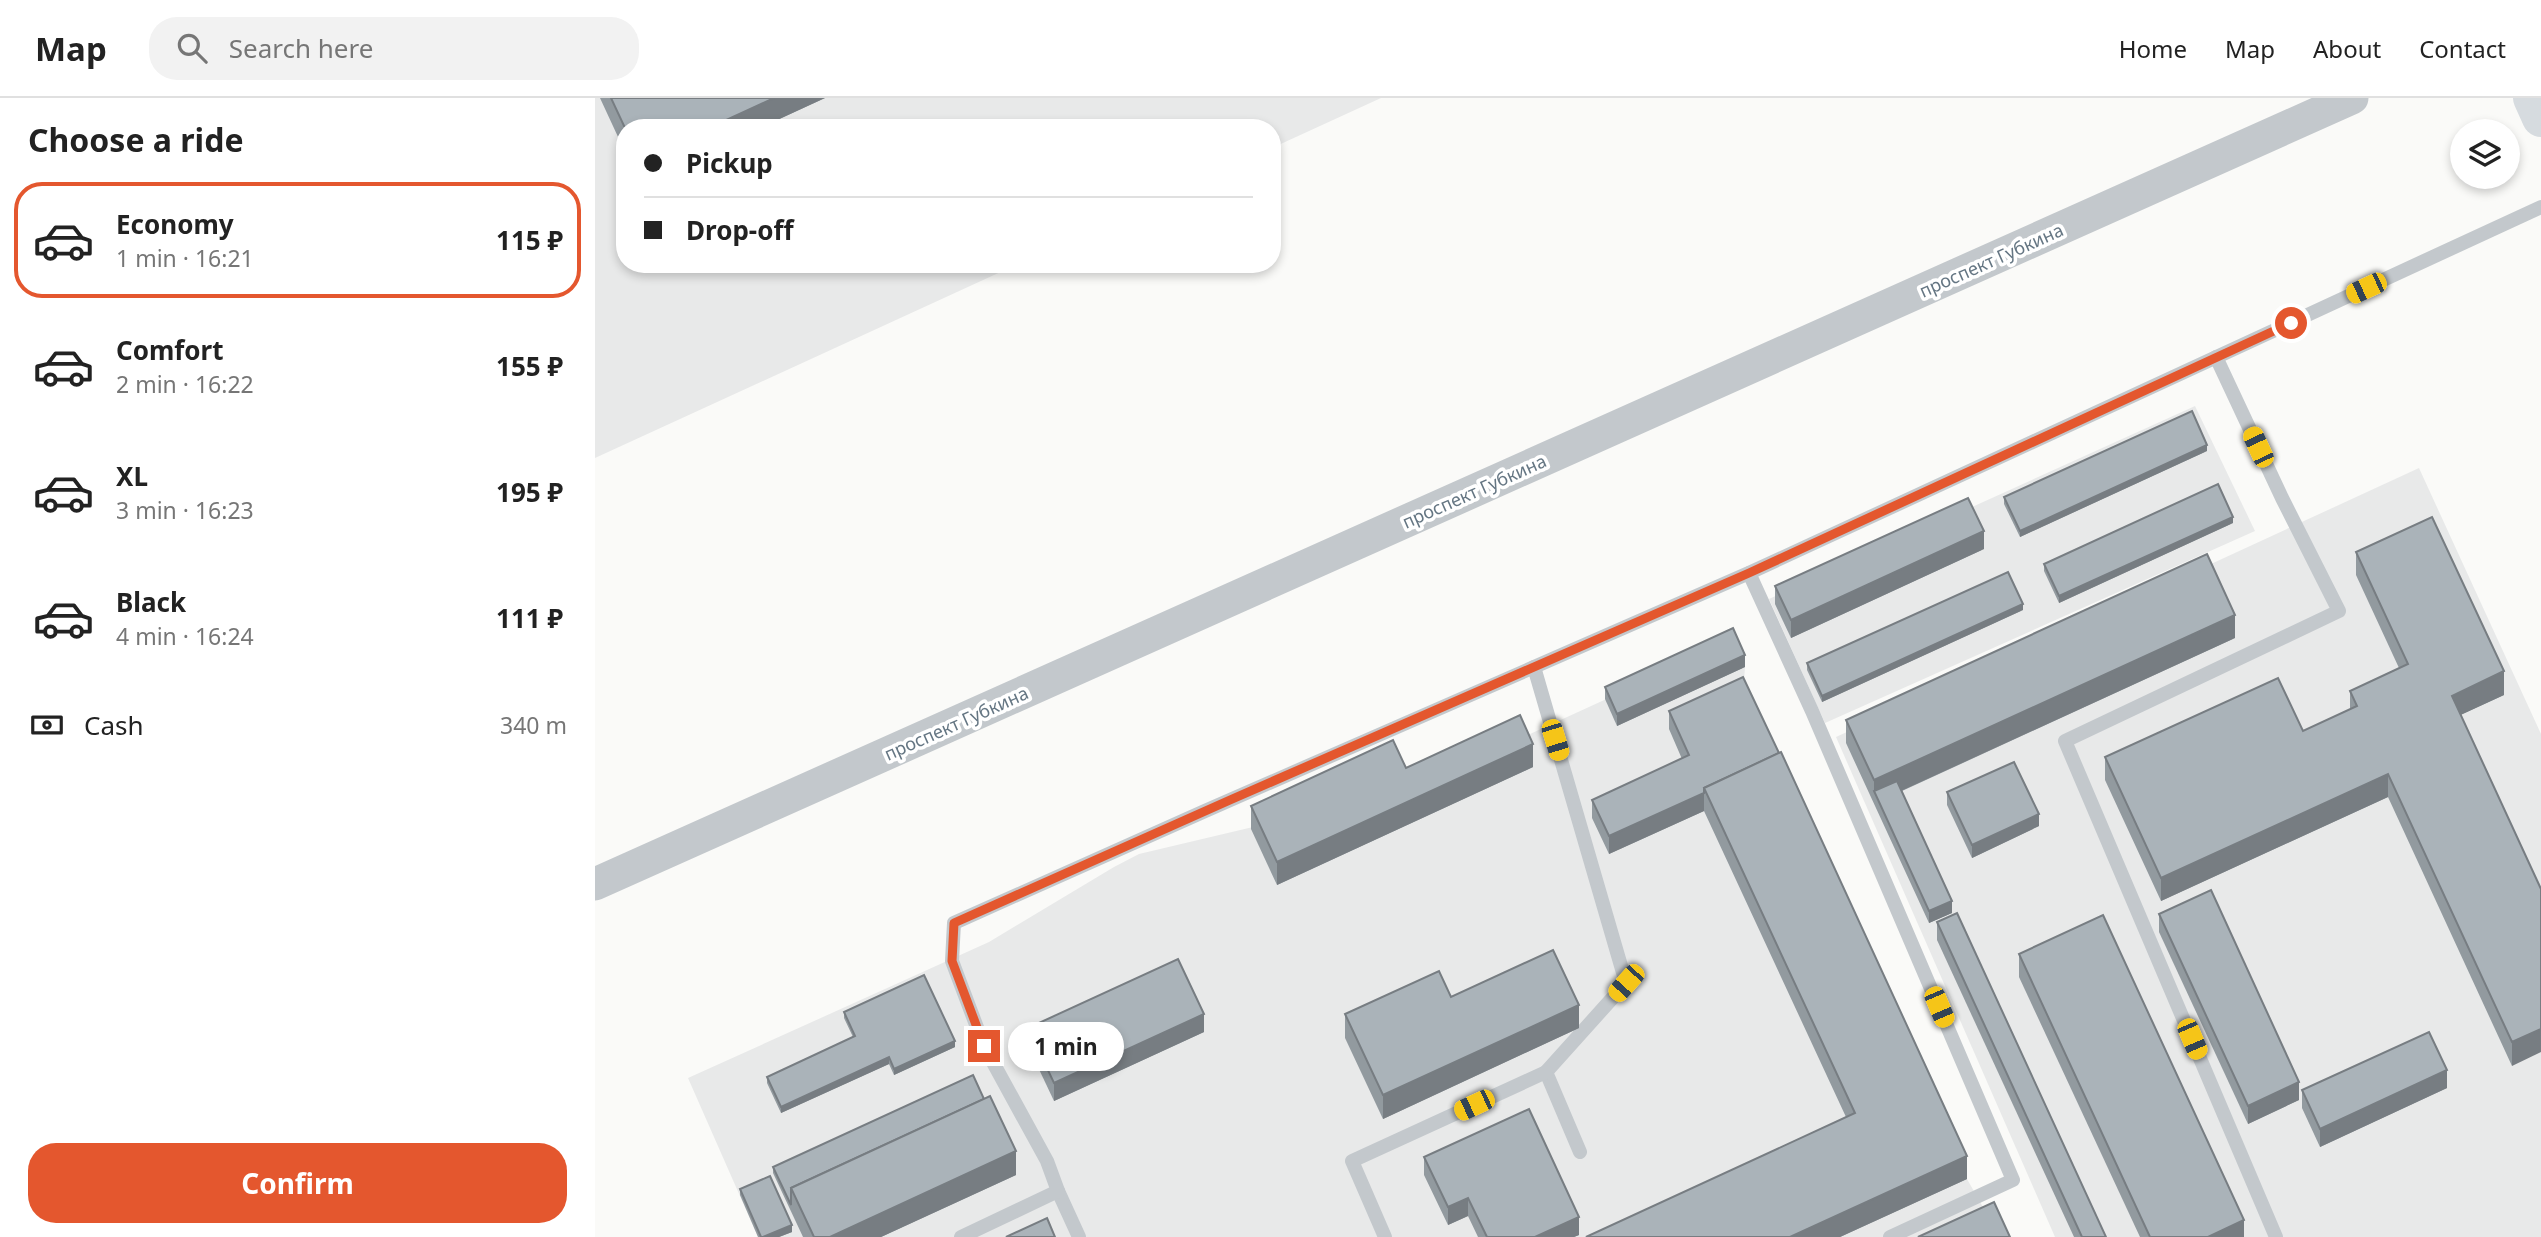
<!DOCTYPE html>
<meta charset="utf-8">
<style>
:root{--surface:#fff;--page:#f2f2f2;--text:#222;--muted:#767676;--line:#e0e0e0;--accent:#e4572e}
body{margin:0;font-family:"Noto Sans",sans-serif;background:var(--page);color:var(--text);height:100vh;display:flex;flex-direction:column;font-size:26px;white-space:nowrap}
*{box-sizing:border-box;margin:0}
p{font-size:23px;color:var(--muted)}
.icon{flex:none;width:38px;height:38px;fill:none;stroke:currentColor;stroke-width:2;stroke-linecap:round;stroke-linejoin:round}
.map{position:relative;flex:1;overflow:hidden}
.drawer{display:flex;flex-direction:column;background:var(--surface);width:595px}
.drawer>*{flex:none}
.banner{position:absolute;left:21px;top:21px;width:665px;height:154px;border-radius:28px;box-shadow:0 4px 10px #0003;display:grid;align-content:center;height:154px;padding:0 28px;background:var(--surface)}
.tools{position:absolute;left:1855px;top:21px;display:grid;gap:14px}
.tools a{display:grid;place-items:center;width:70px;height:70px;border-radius:50%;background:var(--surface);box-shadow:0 4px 10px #0003;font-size:35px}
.end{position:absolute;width:32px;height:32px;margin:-16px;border:9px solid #e4572e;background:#fff;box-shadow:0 0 0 4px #fff}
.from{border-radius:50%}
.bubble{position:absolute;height:49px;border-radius:24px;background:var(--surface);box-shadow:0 4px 10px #0003;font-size:23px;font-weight:700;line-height:49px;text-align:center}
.car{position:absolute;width:21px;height:42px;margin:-21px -10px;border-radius:9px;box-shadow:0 0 5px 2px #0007;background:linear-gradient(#f5c518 24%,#345 0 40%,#f5c518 0 76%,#345 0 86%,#f5c518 0)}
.banner b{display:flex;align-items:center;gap:24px;height:66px;font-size:26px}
.banner b+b{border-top:2px solid var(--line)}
.banner i{width:18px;height:18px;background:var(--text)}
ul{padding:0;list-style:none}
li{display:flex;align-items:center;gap:21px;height:116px;margin:0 14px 10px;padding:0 14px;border:4px solid transparent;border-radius:28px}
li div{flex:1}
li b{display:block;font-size:26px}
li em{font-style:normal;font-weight:700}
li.on{border-color:var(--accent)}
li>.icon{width:63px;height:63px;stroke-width:1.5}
h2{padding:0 28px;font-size:32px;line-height:84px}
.pay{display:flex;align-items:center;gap:18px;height:77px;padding:0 28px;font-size:26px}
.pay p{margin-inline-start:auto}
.action{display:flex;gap:14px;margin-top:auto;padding:14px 28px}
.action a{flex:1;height:80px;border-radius:28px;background:var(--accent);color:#fff;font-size:28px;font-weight:700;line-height:80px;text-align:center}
header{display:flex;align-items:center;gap:42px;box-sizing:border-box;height:98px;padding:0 35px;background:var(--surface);border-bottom:2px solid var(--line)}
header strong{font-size:33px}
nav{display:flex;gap:38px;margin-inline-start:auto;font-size:24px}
.search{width:490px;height:63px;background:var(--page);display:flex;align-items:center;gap:18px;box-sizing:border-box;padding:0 24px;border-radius:28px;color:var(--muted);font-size:26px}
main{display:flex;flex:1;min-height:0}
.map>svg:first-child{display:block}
.built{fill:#e8e9e9}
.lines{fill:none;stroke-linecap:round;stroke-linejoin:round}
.service{stroke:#c3c8cc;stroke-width:14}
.tertiary{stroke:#c3c8cc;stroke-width:33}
.secondary{stroke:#d6dbdf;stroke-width:38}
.wall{fill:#929a9f}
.shaded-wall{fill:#777d82}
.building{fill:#aab3b9;stroke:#777d82;stroke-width:2}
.route{stroke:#e4572e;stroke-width:9}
.labels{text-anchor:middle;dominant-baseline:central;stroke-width:7;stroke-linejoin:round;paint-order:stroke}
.street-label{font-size:18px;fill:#657683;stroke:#fff}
</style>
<header>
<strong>Map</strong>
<div class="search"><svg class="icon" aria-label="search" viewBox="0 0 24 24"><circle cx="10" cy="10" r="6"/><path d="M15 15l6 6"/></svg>Search here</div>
<nav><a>Home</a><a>Map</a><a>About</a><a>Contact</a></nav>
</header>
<main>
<section class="drawer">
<h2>Choose a ride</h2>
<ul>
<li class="on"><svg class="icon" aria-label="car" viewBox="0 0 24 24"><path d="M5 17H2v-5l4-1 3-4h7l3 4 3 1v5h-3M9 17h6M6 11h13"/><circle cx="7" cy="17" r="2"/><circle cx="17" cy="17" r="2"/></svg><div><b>Economy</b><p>1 min · 16:21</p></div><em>115 ₽</em></li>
<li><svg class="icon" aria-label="car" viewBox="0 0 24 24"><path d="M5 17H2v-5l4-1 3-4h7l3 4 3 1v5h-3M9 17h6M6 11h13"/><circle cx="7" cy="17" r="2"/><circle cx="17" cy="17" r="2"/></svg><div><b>Comfort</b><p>2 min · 16:22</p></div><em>155 ₽</em></li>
<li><svg class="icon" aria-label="car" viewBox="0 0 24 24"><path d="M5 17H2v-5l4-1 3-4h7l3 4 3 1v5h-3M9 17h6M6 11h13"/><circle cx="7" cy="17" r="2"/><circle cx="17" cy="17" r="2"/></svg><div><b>XL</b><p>3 min · 16:23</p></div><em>195 ₽</em></li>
<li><svg class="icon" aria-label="car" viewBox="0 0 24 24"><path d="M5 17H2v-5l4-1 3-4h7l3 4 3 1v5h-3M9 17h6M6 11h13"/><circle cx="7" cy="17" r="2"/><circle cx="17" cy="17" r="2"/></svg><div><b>Black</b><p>4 min · 16:24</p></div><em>111 ₽</em></li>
</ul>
<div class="pay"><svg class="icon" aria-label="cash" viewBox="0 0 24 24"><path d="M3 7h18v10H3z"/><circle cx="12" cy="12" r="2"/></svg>Cash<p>340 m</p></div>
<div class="action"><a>Confirm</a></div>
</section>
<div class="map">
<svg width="1946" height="1139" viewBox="0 0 1946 1139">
<rect width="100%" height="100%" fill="#fafaf8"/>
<g class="built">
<path d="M0,0H786L677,50V30H30V166H423L0,360Z"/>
<path d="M1600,308L1660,433L1230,625L1174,501Z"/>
<path d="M1824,370L1946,636V1139H1460L1241,639Z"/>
<path d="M1138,543L1150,569L1148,597L1372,1081L1405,1139H163L93,980L394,844L519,769L544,756L811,693Z"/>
</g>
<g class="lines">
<g class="service">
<path d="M1621,259L1687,400L1744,513L1470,643L1681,1139"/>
<path d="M1154,475L1217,613L1418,1082L1295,1139"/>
<path d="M939,569L1031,885L951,974L985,1054"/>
<path d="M463,1093L484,1139"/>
<path d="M366,1139L463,1093L452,1063L389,948L357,863L359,825L610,713L1154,475L1946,109"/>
<path d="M790,1139L757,1063L951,974"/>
</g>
<path class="tertiary" d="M0,786L1757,0"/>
<path class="secondary" d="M1937,0L1946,20"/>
</g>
<g class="wall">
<path d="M5,0H230L165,30H30V54Z"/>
<path d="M1612,353L1425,439L1409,406V399Z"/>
<path d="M1638,425L1464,505L1449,473V466Z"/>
<path d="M1389,451L1196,540L1180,506V488Z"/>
<path d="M1761,454L1909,597L1865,617L1946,791L1917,968L1793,699L1566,803L1510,682V659L1708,633L1755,611V593L1804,570L1761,477Z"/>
<path d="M1428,512L1227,604L1212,572V565Z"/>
<path d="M1640,540L1307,693L1357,815L1334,825L1251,645V622Z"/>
<path d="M1150,569L1022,628L1010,601V589Z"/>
<path d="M1074,613L1372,1081L1245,1139H991L1251,1019L1109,713L1014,756L997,720V702L1087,661L1074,631Z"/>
<path d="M938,669L682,787L656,731V708L811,670Z"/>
<path d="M1352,694L1444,728L1377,760L1352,707Z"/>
<path d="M1564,816L1704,1002L1653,1026L1564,834Z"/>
<path d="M1342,824L1511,1139H1479L1342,842Z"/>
<path d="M1424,856L1649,1139H1545L1424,879Z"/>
<path d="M856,899L984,930L788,1021L750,940V916Z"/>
<path d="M249,914L360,949L299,977L294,966L186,1015L172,985V979L258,939L249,920Z"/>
<path d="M433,930L609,934L459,1003L433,948Z"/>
<path d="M1852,990L1725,1049L1707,1010V992Z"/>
<path d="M389,1001L421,1077L286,1139H208L178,1075V1069Z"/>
<path d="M829,1059L984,1137L979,1139H883L873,1118L853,1127L829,1077Z"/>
<path d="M145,1091L197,1134L184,1139H163L145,1097Z"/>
</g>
<g class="shaded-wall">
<path d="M179,0H230L165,30H114Z"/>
<path d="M1612,347V353L1425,439V433Z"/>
<path d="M1638,419V425L1464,505V498Z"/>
<path d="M1389,433V451L1196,540V522Z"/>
<path d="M1428,506V512L1227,604V598Z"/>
<path d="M1640,517V540L1284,703L1279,693V682Z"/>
<path d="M1150,557V569L1022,628V616Z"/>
<path d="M1909,573V597L1857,621V598Z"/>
<path d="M938,646V669L682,787V764Z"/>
<path d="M1793,676V699L1566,803V780Z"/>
<path d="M1109,695V713L1014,756V738Z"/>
<path d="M1444,716V728L1377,760V747Z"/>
<path d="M1357,803V815L1334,825V813Z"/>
<path d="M984,907V930L788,1021V997Z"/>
<path d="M609,916V934L459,1003V985Z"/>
<path d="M1946,931V954L1917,968V944Z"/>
<path d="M360,943V949L299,977V971Z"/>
<path d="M294,959V966L186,1015V1009Z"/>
<path d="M1852,972V990L1725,1049V1031Z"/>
<path d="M1704,984V1002L1653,1026V1008Z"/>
<path d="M421,1053V1077L286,1139H235Z"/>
<path d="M1372,1058V1081L1245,1139H1195Z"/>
<path d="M873,1100V1118L853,1127V1109Z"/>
<path d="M984,1119V1137L979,1139H940Z"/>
<path d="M1649,1122V1139H1613Z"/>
<path d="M197,1127V1134L184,1139H168Z"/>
</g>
<g class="building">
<path d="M16,0H179L114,30H30Z"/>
<path d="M1597,313L1612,347L1425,433L1409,399Z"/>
<path d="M1623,386L1638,419L1464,498L1449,466Z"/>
<path d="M1373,400L1389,433L1196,522L1180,488Z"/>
<path d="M1837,419L1909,573L1857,598L1946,791V931L1917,944L1793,676L1566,780L1510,659L1683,580L1708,633L1762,608L1755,593L1813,566L1761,454Z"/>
<path d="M1612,456L1640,517L1279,682L1251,622Z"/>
<path d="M1413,474L1428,506L1227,598L1212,565Z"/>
<path d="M1138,530L1150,557L1022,616L1010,589Z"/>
<path d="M1148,579L1184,655L1109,690V695L1014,738L997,702L1094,657L1074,613Z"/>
<path d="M925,617L938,646L682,764L656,708L798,642L811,670Z"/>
<path d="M1186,654L1372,1058L1195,1139H991L1260,1015L1109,690Z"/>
<path d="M1419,664L1444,716L1377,747L1352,694Z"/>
<path d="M1302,683L1357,803L1334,813L1279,693Z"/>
<path d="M1616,792L1704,984L1653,1008L1564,816Z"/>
<path d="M1362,815L1511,1139H1487L1342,824Z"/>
<path d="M1508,817L1649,1122L1613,1139H1555L1424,856Z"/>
<path d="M958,852L984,907L788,997L750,916L844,873L856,899Z"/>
<path d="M583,861L609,916L459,985L433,930Z"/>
<path d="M329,877L360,943L299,971L294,959L186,1009L172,979L260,938L249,914Z"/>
<path d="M1834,934L1852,972L1725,1031L1707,992Z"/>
<path d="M378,977L389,1001L196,1090V1107L178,1069Z"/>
<path d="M395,998L421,1053L235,1139H219L196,1090Z"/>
<path d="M934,1011L984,1119L940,1139H892L873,1100L853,1109L829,1059Z"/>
<path d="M175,1078L197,1127L168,1139H166L145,1091Z"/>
<path d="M1399,1104L1415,1139H1323Z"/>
<path d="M452,1120L460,1139H411Z"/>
</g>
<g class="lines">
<path class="route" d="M389,948L357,863L359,825L635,702L1154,475L1696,225"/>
</g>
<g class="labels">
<g class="street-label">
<text transform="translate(1396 162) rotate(-24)">проспект Губкина</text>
<text transform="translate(879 393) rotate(-24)">проспект Губкина</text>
<text transform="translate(361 625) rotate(-24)">проспект Губкина</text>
</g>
</g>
</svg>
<div class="tools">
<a><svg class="icon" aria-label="layers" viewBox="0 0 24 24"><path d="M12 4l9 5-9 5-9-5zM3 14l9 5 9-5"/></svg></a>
</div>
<i class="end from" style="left:1696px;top:225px"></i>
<i class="end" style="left:389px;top:948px"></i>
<div class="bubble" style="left:413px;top:924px;width:116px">1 min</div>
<i class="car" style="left:1771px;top:190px;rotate:245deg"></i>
<i class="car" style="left:1663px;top:349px;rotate:335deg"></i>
<i class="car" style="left:960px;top:642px;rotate:163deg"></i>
<i class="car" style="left:1031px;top:885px;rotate:222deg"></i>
<i class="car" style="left:1344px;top:909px;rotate:157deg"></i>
<i class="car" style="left:1597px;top:941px;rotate:157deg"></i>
<i class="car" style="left:879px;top:1007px;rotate:245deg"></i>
<div class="banner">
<b><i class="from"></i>Pickup</b>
<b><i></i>Drop-off</b>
</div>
</div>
</main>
